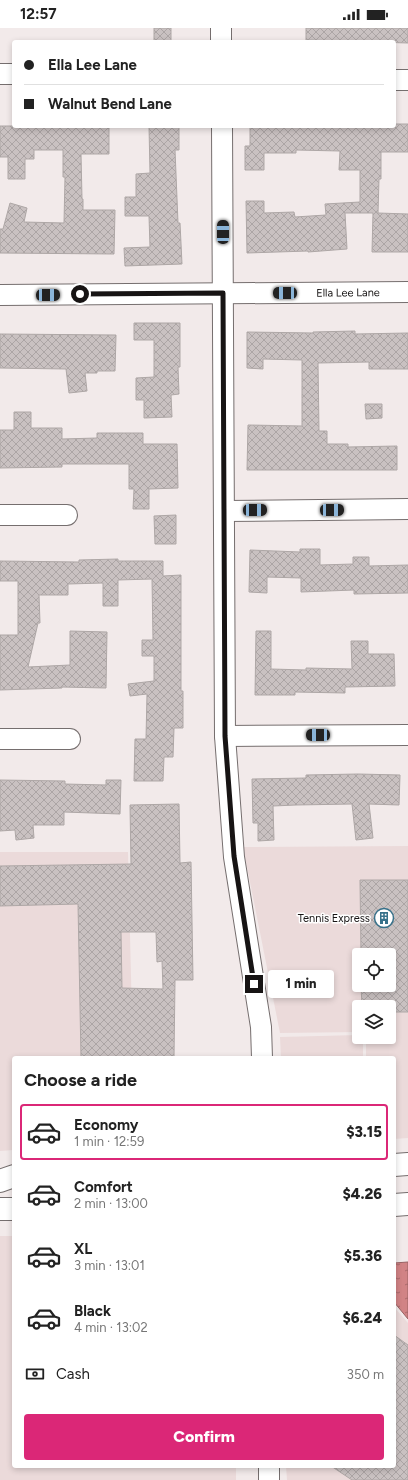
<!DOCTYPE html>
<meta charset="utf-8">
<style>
:root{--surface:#fff;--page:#f2f2f2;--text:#222;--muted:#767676;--line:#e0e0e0;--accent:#db2777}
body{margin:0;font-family:Figtree,sans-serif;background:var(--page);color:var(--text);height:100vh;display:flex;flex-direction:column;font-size:15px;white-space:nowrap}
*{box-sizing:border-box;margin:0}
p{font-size:13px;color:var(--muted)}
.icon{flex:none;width:22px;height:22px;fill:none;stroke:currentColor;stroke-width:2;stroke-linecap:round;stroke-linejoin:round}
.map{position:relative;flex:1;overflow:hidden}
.side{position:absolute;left:12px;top:1028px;width:384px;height:412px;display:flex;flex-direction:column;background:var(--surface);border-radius:4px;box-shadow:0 2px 6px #0003}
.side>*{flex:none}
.hud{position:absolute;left:12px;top:12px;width:384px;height:88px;border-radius:4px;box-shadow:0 2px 6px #0003;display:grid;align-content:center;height:88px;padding:0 12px;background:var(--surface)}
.buttons{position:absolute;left:352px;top:920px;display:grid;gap:8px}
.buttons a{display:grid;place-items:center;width:44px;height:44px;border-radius:4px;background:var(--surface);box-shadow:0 2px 6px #0003;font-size:20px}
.end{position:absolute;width:18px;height:18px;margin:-9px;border:5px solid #171414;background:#fff;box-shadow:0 0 0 2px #fff}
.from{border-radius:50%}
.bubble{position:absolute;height:28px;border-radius:4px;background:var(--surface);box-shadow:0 2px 6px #0003;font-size:13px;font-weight:800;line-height:28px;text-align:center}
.car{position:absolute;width:12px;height:24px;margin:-12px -6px;border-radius:5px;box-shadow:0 0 3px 1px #0007;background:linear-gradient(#222 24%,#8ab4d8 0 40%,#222 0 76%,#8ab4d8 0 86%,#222 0)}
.hud b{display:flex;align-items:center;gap:14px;height:38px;font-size:15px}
.hud b+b{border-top:1px solid var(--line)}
.hud i{width:10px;height:10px;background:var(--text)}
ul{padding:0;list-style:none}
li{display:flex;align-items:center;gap:12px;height:56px;margin:0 8px 6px;padding:0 4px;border:2px solid transparent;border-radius:4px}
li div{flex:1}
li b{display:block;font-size:15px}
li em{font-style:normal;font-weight:800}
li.selected{border-color:var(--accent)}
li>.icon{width:36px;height:36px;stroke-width:1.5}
h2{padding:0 12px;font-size:18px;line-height:48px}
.pay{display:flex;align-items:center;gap:10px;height:44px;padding:0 12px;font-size:15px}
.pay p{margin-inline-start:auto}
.button{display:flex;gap:8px;margin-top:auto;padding:8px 12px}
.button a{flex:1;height:46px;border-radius:4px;background:var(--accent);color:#fff;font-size:16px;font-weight:800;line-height:46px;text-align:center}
.status{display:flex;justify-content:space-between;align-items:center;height:28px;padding:0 20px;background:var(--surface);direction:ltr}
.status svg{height:11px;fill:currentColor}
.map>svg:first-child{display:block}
.built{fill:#ebdada;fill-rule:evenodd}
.water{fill:url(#water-ripples);stroke:#996263}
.building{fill:url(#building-cross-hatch);stroke:#aea7a6;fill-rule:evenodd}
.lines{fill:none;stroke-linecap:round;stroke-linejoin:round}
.minor-casing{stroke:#756e6e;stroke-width:22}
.major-casing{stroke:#756e6e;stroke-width:24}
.minor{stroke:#fff;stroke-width:20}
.major{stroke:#fff;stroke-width:22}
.route{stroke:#171414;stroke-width:5}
.labels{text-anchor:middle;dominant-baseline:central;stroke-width:3;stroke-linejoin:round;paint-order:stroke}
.street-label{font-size:11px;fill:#171414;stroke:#fff}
.poi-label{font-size:11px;fill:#171414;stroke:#fff;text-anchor:end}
</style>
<div class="status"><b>12:57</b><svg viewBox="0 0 49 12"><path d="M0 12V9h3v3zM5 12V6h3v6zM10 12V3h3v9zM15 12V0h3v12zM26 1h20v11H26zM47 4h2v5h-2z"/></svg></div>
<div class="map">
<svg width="408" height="1452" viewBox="0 0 408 1452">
<defs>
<pattern id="water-ripples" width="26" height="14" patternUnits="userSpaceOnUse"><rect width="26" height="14" fill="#d18385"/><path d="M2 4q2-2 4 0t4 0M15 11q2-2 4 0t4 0" fill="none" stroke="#a96a6c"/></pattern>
<pattern id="building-cross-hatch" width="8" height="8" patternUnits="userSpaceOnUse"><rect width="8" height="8" fill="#c9c1c1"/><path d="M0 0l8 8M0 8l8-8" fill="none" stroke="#aca5a5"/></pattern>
</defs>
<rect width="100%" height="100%" fill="#f2eaea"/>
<g class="built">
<path d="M408,818V1110L394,1111V1030H366V1009H389V979H359V1004L280,1005L243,819ZM359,927H389V957H359Z"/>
<path d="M0,824H128L133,1030H14V1122L0,1123Z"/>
<path d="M359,1007V1009H363V1030H281L280,1009Z"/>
<path d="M0,1208H14V1438H236V1452H0Z"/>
<path d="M394,1279L408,1295V1452H287L286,1438H394Z"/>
</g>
<path class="water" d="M408,1234V1291L394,1274V1235Z"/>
<g class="building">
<rect x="154" y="0" width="17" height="14"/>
<path d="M306,0H408V15L306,12Z"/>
<path d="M394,96H408V124H381V151H379L378,185L408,186V224H372L373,185H345L347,221L308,224V223L247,225L246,173H264V185L294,184L295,189L326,187L325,176L360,174V142H339L340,123L296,122V125H264V142H245V118H250V98H394Z"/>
<path d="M0,98H109V126H81L82,171H83V182H115L114,226L0,225V201H3L10,175L27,180L24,194L64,195L65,149H63V122H34V131H25V151H8V129H0Z"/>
<path d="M149,98H179V122H175L178,195H180L182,236L125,238L124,220L150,219L149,188H125V169H136V146L150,145Z"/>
<path d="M134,295H180V339H178L179,366L171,367L172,389L144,390V372H136V350L154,349V312H134Z"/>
<path d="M355,303V306L408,305V341H369V334L318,335L319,403H327V416H348V419L397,418V442H247L248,397L302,398V332L263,331V341L247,340V304L313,305V304Z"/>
<path d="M0,306L116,307L115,343H97V345H85L87,363L69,365L66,341L0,340Z"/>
<path d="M365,376H382V390L366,391Z"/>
<path d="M14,384H31V400H62V411L97,410V405H143V416H177L178,460L149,461V481H133L134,461H129V436H62V439L0,440V402H14Z"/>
<path d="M176,487V516H155L154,488Z"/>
<path d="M300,521H320V537L353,536V529H369V538L408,537V565L354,566V562L301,564V550L267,549V565L249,564L250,522L300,524Z"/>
<path d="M118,531V533H163V548L181,547V663H183V700H174L173,729H164L163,753H134L135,711H146L147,666L130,668L128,656L154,653V628H142V612H153L152,551L118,552V578H103V555L68,556V567H39L40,595H38L28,639L70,637V603L107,604L106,660L62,659V660L0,662V607H18V553H0V533L79,534V532Z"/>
<path d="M256,603H271V641L306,642V640L352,641L351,613H368V626H394L395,658L345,659V665L295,664V667H255Z"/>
<path d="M358,746L400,747L399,777L369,776L373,810L356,812L352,776L296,777L273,778L274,812L258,813V795H253L252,751L306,750V747Z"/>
<path d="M0,752L65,753V756L106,757V752H121L120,786L64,784V797H33L34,810L16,812L15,802L0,803Z"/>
<path d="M179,776L180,835L191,834L193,952H175L174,1030H81L78,876L0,878V838L131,836L130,777ZM121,904H156L157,934L162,933L163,961L122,960Z"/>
<path d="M360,852H408V984H389V979H362L361,957H389V927H361Z"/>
<path d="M394,1307L408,1317V1452H352L331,1438H394Z"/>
</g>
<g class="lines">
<defs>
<g id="minor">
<path d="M221,0V14"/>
<path d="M0,46H14"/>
<path d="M394,52H408"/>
<path d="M222,98L225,708L234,829L261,999L262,1030"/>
<path id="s1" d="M0,267L408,264"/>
<path d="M224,483L408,481"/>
<path d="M0,487H67"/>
<path d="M225,708L408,707"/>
<path d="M0,711H70"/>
<path d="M269,1438V1452"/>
</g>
<g id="major">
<path d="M394,1137L408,1136"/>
<path d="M0,1153L14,1148"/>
<path d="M394,1177L408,1176"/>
<path d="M0,1181H14"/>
</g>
</defs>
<use href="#minor" class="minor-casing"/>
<use href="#major" class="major-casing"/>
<use href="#minor" class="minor"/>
<use href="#major" class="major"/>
</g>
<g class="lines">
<path class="route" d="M80,266L223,265L225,708L234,828L254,956"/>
</g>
<defs>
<symbol id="building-ring" viewBox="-11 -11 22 22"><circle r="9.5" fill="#fff" stroke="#37718a" stroke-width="1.5"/><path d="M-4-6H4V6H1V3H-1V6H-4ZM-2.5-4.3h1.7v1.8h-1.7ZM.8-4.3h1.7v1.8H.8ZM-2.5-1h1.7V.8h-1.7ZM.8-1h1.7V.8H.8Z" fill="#37718a"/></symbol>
</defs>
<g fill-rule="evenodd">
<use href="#building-ring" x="373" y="879" width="22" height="22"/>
</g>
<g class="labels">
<g class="street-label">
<text stroke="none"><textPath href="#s1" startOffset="348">Ella Lee Lane</textPath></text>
</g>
<g class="poi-label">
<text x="370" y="890">Tennis Express</text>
</g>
</g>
</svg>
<div class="buttons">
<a><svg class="icon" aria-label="locate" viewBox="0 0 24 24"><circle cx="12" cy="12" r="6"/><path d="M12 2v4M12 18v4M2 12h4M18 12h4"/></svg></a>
<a><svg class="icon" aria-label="layers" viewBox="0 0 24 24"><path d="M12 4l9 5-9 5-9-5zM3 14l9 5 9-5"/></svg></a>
</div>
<i class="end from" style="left:80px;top:266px"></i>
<i class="end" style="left:254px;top:956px"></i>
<div class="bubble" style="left:268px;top:942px;width:66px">1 min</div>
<i class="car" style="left:223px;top:204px;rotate:0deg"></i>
<i class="car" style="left:285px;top:265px;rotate:270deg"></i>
<i class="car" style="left:48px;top:267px;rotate:89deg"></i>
<i class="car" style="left:255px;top:482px;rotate:89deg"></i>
<i class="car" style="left:332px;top:482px;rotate:89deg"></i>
<i class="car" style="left:318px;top:707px;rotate:270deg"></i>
<div class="hud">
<b><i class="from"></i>Ella Lee Lane</b>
<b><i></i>Walnut Bend Lane</b>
</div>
<section class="side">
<h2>Choose a ride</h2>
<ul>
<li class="selected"><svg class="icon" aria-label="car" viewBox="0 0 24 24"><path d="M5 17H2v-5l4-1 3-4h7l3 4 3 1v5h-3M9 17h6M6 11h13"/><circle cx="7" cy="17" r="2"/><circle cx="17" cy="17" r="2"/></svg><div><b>Economy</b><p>1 min · 12:59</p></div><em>$3.15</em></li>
<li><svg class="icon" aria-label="car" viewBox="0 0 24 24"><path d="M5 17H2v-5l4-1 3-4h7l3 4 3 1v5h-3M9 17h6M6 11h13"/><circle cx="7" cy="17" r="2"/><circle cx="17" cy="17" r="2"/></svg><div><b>Comfort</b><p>2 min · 13:00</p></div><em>$4.26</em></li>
<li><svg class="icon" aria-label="car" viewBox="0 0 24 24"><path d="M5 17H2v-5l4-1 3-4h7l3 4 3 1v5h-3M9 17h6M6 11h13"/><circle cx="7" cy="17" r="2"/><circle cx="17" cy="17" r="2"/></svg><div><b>XL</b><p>3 min · 13:01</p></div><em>$5.36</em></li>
<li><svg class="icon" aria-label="car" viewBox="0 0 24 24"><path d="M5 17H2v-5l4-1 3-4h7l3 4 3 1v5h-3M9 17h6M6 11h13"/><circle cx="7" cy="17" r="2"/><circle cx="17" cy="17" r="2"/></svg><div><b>Black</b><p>4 min · 13:02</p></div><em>$6.24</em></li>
</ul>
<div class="pay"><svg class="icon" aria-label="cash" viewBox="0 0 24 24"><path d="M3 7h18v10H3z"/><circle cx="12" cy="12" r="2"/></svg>Cash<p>350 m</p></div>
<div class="button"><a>Confirm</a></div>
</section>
</div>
